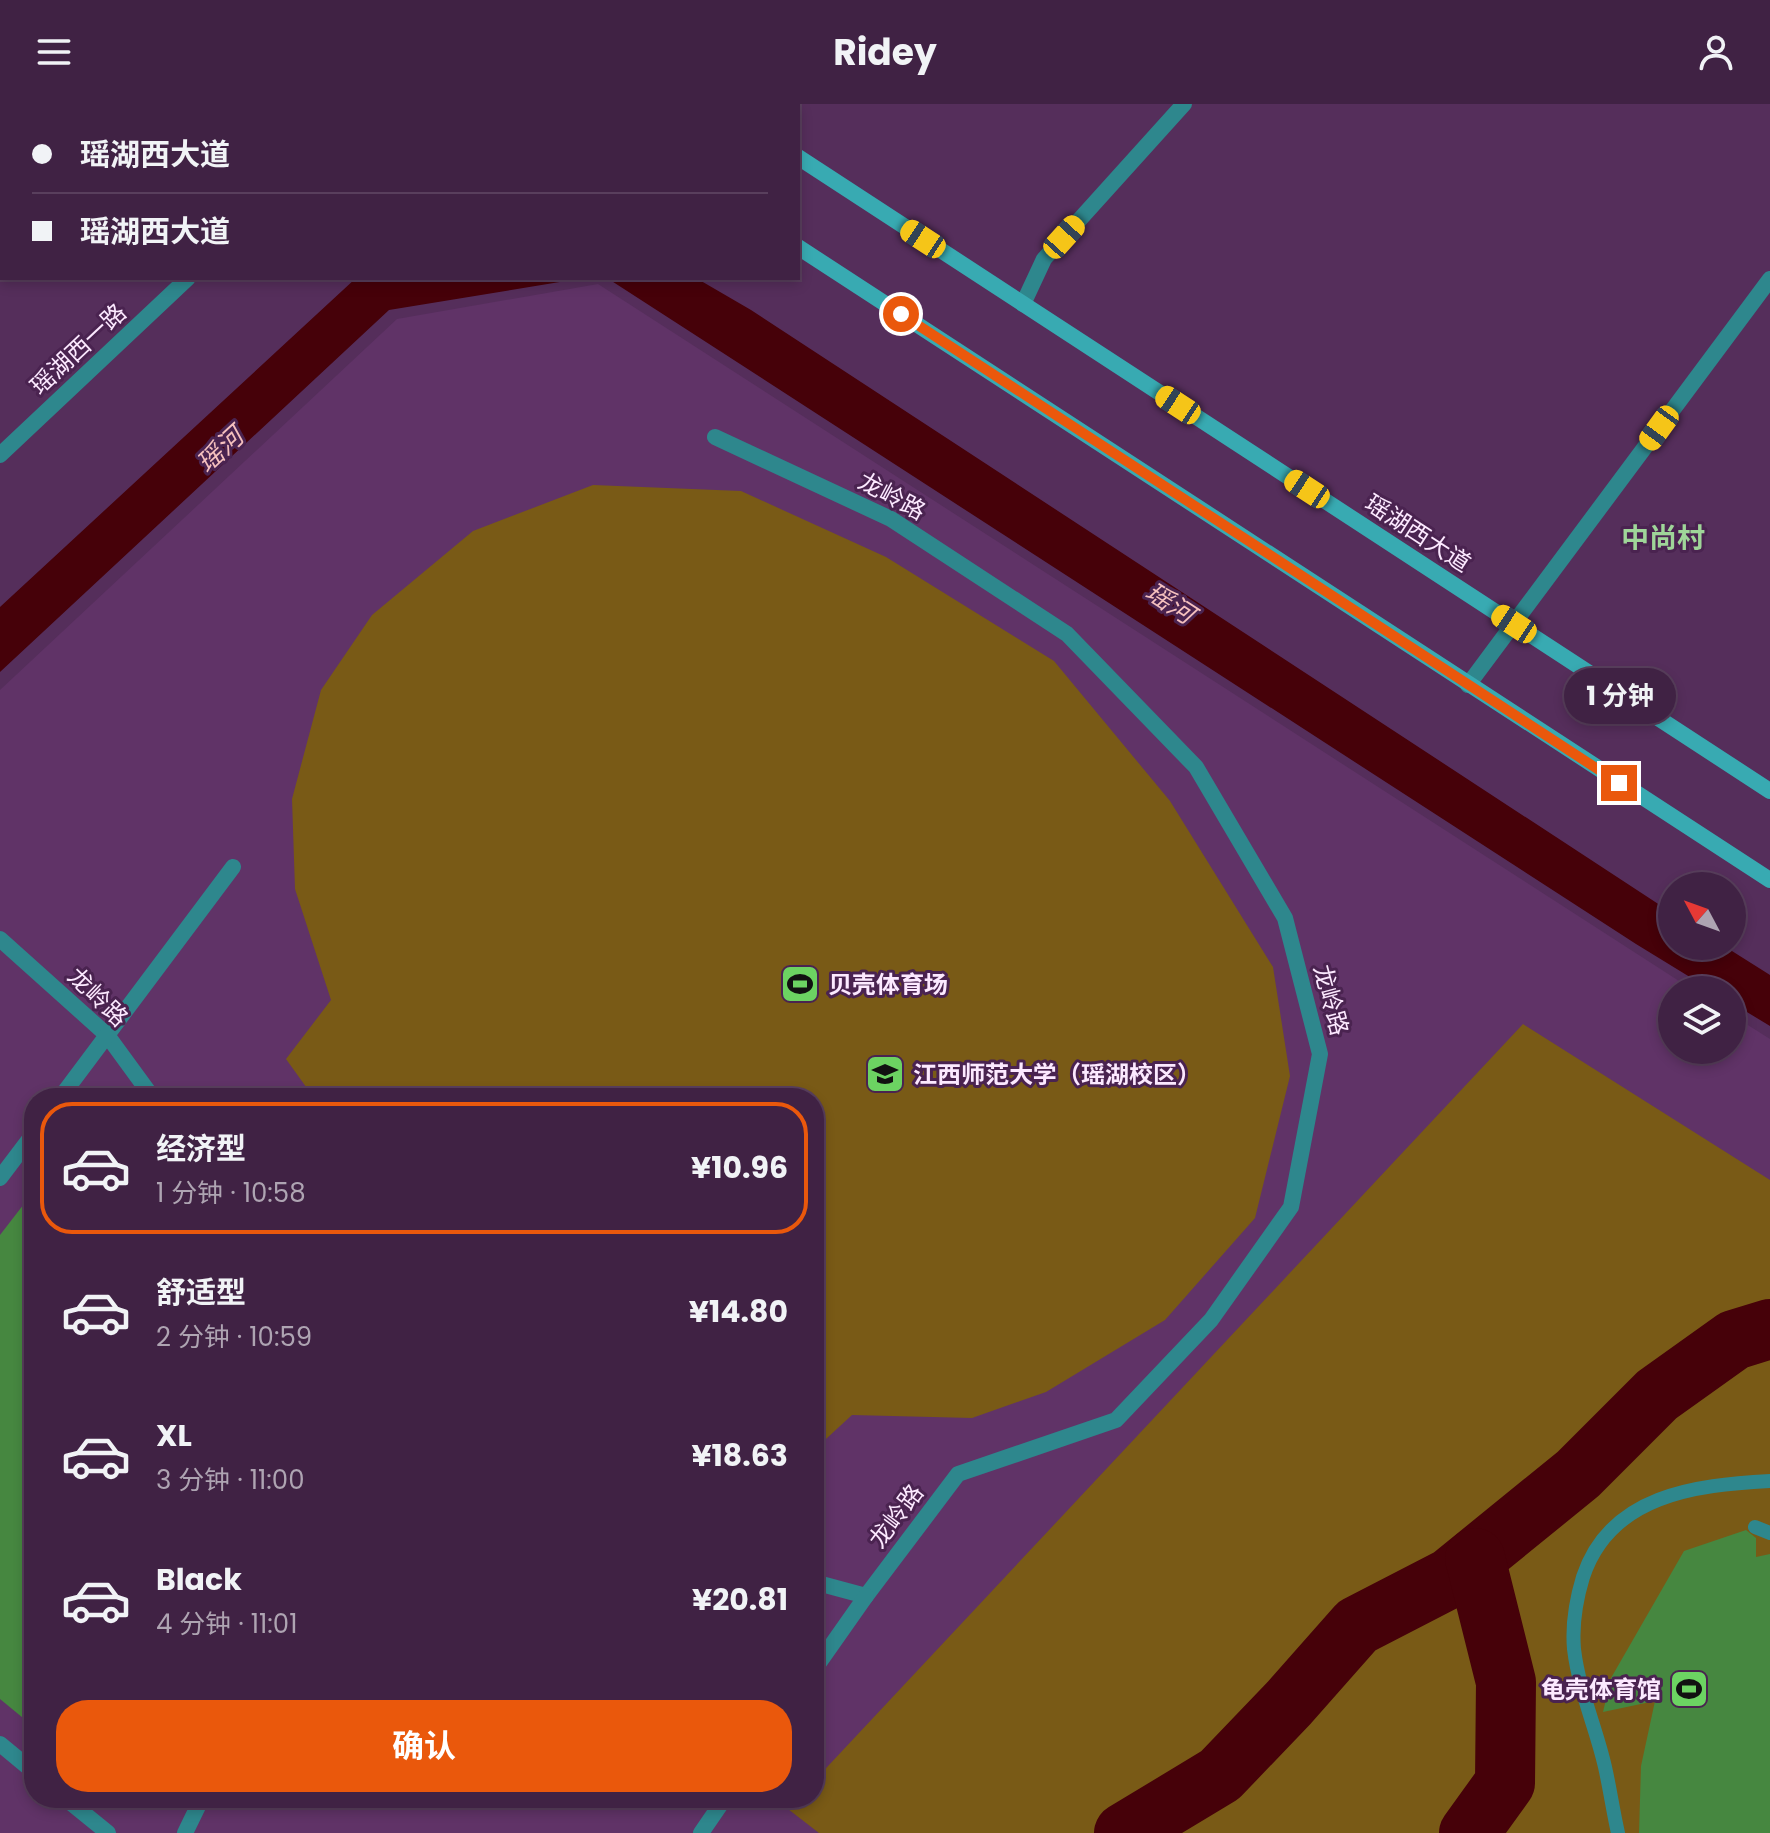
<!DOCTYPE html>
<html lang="zh">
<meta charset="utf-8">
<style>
:root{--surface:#402244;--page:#4b2f4f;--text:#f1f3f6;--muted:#aea4b2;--line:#593f5d;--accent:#ea580c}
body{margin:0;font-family:Poppins,"Noto Sans SC",sans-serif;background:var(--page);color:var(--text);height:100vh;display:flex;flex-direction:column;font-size:30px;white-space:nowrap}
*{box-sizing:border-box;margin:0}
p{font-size:26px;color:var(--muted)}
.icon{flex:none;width:44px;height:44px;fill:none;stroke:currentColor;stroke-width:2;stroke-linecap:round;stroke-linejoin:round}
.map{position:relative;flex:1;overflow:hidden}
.details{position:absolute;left:24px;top:984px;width:800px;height:720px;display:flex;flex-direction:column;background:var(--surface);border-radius:32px;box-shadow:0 4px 12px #0003,0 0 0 2px var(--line)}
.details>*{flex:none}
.top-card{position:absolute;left:0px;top:0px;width:800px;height:176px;box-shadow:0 4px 12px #0003,0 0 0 2px var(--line);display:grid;align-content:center;height:176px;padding:0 32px;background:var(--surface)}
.needle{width:52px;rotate:311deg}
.buttons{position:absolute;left:1658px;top:768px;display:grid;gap:16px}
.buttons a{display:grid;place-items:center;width:88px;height:88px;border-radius:50%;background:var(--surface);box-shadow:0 4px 12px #0003,0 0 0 2px var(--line);font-size:40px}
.end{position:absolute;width:36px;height:36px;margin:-18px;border:10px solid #ea580c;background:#fff;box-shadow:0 0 0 4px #fff}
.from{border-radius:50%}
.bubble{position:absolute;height:56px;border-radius:28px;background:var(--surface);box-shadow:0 4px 12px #0003,0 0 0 2px var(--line);font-size:26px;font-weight:700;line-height:56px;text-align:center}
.car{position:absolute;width:24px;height:48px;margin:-24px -12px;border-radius:10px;box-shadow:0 0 6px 2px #0007;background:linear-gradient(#f5c518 24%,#345 0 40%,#f5c518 0 76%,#345 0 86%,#f5c518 0)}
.top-card b{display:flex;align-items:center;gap:28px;height:76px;font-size:30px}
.top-card b+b{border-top:2px solid var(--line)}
.top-card i{width:20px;height:20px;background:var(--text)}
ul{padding:14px 0 0;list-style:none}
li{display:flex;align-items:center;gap:24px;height:132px;margin:0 16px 12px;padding:0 16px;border:4px solid transparent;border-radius:32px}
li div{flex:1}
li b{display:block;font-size:30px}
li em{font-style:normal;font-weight:700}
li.active{border-color:var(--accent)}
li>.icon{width:72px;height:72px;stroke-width:1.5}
.action{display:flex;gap:16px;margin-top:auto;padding:16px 32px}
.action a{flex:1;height:92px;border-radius:32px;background:var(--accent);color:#fff;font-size:32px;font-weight:700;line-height:92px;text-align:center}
header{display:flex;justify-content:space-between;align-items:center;height:104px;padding:0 32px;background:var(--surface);font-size:36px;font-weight:700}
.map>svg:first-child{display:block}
.built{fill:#603367;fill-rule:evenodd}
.green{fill:#795a16}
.water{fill:#460109}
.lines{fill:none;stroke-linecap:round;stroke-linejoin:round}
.river{stroke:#460109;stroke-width:60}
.building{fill:#468740}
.service{stroke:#2e878d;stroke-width:14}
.minor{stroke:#2e878d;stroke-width:16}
.tertiary{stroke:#2e878d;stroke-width:16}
.secondary{stroke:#38aab2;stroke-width:16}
.route{stroke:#ea580c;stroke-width:10}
.labels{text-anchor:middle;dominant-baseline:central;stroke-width:6;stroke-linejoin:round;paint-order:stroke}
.street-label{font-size:24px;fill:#fce9ff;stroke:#4a2350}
.poi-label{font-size:24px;font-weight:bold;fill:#fce9ff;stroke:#4a2350;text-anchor:start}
.water-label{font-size:26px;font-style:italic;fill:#f5c0be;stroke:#4a2350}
.quarter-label{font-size:28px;font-weight:bold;fill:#9fd599;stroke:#4a2350}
</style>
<header><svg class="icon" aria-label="menu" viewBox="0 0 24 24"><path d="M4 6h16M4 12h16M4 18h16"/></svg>Ridey<svg class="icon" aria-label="person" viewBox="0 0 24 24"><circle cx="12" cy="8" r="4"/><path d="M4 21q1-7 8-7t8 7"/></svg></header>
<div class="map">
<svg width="1770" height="1729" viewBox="0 0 1770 1729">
<rect width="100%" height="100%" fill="#552e5b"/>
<path class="built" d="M598,180L1693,886H1672V946H1732V911L1770,935V1729H0V586L397,215ZM34,994H814V1694H34Z"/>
<g class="green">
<path d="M593,381L741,387L886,453L1054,557L1170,697L1273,863L1290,972L1255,1114L1165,1216L1046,1288L972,1314L852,1311L814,1346V994H314L286,955L331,896L295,785L292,695L321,586L372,511L473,427Z"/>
<path d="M1523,920L1770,1076V1729H819L788,1705L798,1694H814V1677Z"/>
</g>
<g class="water">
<path d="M356,174H584L389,206L0,568V503Z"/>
<path d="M607,174H696L751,206L1672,809V842H1724L1770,871V922L1732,899V886H1711L1636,840Z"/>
</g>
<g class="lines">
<g class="river">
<path d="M1124,1729L1220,1671L1289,1599L1357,1522L1450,1474L1578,1370L1657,1291L1734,1236L1770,1225"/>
<path d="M1469,1729L1505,1679L1506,1578L1475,1454"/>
</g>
</g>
<g class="building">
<path d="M34,1087V1623L0,1595V1131Z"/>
<path d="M1746,1426L1756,1434V1453L1770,1450V1729H1639L1641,1662L1655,1597L1603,1608L1611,1574L1684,1447Z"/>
</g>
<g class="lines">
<g class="service">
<path d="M1755,1423L1770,1429"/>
<path d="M1618,1729C1613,1707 1610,1685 1605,1663C1596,1623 1579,1587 1574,1545C1572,1521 1576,1496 1583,1473C1610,1391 1695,1381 1770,1377"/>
</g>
<g class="minor">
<path d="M1023,200L1044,155L1184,0"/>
<path d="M715,333L891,415L1067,530L1196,663L1285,814L1320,950L1291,1103L1211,1216L1116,1316L958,1370L866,1492L814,1478"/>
<path d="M0,835L107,931L153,994"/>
<path d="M60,994L233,763"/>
<path d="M0,1074L34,1029"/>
<path d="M814,1566L866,1492"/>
<path d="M0,1640L34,1668"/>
<path d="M65,1694L108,1729"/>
<path d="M185,1729L202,1694"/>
<path d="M701,1729L725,1694"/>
</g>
<g class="tertiary">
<path d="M371,2L373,0"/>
<path d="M0,351L188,174"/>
<path d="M1468,581L1770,175"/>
</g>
<g class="secondary">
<path d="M580,0L583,2"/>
<path d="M716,0L719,2"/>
<path d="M798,53L1770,687"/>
<path d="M798,143L1770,776"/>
</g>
</g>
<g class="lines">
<path class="route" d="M901,210L1619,679"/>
</g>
<defs>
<symbol id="stadium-square" viewBox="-11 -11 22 22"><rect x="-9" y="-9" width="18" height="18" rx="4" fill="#6cd362" stroke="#4a2350"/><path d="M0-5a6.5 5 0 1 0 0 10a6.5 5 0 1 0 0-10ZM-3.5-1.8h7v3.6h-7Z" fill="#111"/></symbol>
<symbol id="university-square" viewBox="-11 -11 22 22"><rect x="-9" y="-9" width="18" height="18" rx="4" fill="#6cd362" stroke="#4a2350"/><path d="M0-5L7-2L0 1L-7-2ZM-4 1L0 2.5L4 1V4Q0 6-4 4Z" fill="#111"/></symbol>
</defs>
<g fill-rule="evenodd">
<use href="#stadium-square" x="778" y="858" width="44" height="44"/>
<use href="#university-square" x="863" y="948" width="44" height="44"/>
<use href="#stadium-square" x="1667" y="1563" width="44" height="44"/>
</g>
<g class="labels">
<g class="street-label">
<text transform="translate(78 245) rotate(-43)">瑶湖西一路</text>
<text transform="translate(892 392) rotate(28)">龙岭路</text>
<text transform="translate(1418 429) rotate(33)">瑶湖西大道</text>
<text transform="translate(98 893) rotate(44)">龙岭路</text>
<text transform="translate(1331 896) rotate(75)">龙岭路</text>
<text transform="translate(896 1412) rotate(-53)">龙岭路</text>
</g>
<g class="poi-label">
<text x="828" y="880">贝壳体育场</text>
<text x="913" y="970">江西师范大学（瑶湖校区）</text>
<text x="1661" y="1585" text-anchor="end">龟壳体育馆</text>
</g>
<g class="water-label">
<text transform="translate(220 346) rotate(-43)">瑶河</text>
<text transform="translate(1170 499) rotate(33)">瑶河</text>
</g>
<g class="quarter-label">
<text x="1663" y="434">中尚村</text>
</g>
</g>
</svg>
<div class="buttons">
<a><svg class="needle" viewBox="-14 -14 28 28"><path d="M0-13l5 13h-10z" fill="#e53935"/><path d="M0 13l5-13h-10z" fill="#aea4b2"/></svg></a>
<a><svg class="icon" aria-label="layers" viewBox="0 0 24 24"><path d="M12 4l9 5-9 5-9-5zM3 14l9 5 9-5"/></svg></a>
</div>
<i class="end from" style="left:901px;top:210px"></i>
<i class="end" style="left:1619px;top:679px"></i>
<div class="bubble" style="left:1564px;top:564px;width:112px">1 分钟</div>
<i class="car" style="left:1064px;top:133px;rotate:42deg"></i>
<i class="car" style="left:923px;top:135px;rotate:303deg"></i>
<i class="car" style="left:1178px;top:301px;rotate:303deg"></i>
<i class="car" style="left:1659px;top:324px;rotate:216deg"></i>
<i class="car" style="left:1307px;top:385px;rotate:303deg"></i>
<i class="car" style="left:1514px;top:520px;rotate:303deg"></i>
<div class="top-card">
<b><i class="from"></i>瑶湖西大道</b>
<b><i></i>瑶湖西大道</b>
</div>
<section class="details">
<ul>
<li class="active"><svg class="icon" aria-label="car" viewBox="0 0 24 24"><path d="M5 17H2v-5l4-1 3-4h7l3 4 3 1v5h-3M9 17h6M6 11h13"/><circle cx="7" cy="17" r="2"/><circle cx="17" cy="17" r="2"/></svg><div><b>经济型</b><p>1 分钟 · 10:58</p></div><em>¥10.96</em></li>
<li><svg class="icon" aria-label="car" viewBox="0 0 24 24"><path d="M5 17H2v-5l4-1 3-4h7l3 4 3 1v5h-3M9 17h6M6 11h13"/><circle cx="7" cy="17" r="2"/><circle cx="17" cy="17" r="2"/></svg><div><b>舒适型</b><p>2 分钟 · 10:59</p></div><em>¥14.80</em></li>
<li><svg class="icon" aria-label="car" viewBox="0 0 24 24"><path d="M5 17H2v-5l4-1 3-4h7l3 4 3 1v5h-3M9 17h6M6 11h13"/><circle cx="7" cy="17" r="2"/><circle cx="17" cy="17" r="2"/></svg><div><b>XL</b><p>3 分钟 · 11:00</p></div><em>¥18.63</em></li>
<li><svg class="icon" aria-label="car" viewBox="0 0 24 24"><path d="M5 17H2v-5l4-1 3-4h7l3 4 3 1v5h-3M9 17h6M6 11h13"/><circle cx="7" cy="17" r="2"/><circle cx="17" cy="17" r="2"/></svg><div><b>Black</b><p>4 分钟 · 11:01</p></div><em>¥20.81</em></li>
</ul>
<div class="action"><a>确认</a></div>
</section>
</div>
